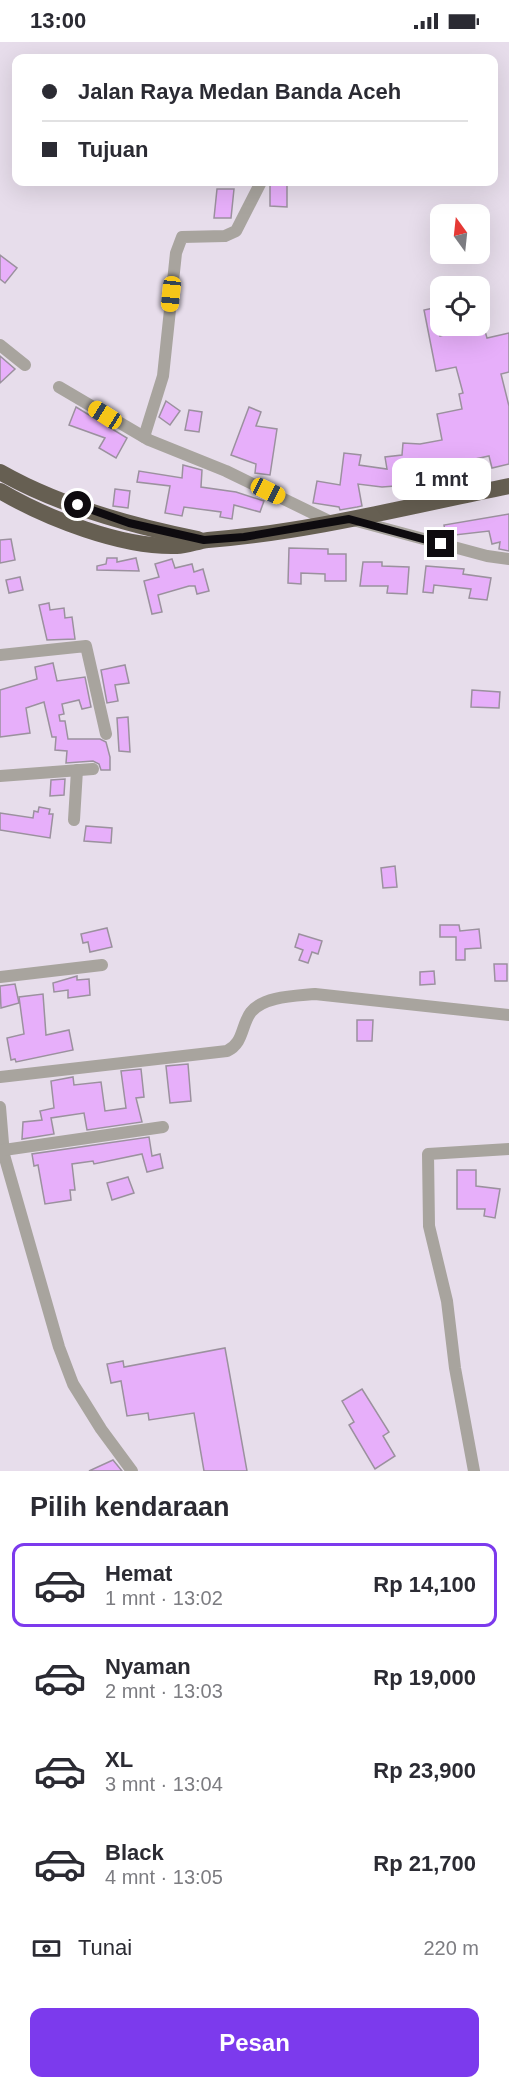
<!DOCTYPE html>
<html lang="id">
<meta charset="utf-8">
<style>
:root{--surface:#fff;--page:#f7f7f7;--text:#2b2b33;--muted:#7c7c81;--line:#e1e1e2;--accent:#7c3aed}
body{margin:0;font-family:Arial,sans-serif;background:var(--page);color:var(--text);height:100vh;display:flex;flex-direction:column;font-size:22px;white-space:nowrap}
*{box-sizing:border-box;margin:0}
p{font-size:20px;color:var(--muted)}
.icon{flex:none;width:33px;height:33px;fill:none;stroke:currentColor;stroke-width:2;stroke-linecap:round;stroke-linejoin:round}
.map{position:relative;height:1429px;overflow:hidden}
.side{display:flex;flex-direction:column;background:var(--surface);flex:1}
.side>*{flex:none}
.guide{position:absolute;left:12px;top:12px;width:486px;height:132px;border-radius:12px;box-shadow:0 6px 24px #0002;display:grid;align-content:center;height:132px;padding:0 30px;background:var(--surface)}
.needle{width:39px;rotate:345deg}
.controls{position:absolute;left:430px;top:162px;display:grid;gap:12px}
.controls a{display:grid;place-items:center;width:60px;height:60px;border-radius:12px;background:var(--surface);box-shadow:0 6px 24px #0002;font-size:30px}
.end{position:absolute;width:27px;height:27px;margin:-14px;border:8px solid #0e0b0f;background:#fff;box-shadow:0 0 0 3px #fff}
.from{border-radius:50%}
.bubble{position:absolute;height:42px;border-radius:12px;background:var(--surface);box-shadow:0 6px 24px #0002;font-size:20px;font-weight:800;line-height:42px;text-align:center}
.car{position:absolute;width:18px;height:36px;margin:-18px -9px;border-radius:8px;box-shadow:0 0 4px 2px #0007;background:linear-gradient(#f5c518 24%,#345 0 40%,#f5c518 0 76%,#345 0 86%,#f5c518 0)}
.guide b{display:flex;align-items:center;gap:21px;height:57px;font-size:22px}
.guide b+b{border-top:2px solid var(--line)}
.guide i{width:15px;height:15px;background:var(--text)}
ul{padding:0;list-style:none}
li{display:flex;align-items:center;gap:18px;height:84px;margin:0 12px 9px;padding:0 18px;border:3px solid transparent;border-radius:12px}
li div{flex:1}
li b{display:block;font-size:22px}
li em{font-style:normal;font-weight:800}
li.current{border-color:var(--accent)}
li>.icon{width:54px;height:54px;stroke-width:1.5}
h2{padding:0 30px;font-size:27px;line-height:72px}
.pay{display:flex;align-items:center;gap:15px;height:66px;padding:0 30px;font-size:22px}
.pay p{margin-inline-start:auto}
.primary-button{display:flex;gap:12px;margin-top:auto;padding:12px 30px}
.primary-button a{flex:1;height:69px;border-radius:12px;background:var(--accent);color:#fff;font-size:24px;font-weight:800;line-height:69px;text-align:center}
.status{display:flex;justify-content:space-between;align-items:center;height:42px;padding:0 30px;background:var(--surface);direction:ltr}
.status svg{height:16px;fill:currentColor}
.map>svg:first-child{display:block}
.building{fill:#e7affa;stroke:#9b919e;stroke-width:1.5}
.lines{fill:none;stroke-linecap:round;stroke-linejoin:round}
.minor{stroke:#a8a49e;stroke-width:12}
.highway{stroke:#665f52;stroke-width:16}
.route{stroke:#0e0b0f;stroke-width:8}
</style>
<div class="status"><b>13:00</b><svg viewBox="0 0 49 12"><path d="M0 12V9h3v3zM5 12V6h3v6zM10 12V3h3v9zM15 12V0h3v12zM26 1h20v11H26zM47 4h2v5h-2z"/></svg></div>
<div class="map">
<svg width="509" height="1429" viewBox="0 0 509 1429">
<rect width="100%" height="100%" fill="#e7ddeb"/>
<g class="building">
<path d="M270,140H287V165L270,164Z"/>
<path d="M217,147H234L231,176H214Z"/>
<path d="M0,213L17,226L5,241L0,237Z"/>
<path d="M434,266L440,294L483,282L487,296L509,291V330L501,332L509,364V422L492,426L489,414L443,424L441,438L422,435V442L382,445L358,442L362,464L357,465L340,468L339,465L313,461L317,439L340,443L344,411L361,413L359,423L387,427L385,415L402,413L403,401L420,402L442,398L437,372L462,367L459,352L463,351L456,325L436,329L424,268Z"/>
<path d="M0,314L15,327L0,341Z"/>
<path d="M166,359L180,369L170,383L159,375Z"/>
<path d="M76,365L127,396L116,416L99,406L105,396L69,383Z"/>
<path d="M249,365L261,370L256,384L277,387L270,433L255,431L256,422L231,413Z"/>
<path d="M189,368L202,370L199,390L185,388Z"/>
<path d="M183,423L202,428L201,445L236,450L264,459L260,470L234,463L232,477L220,475L221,470L184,465L182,474L165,471L170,444L137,440L139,429L182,436Z"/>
<path d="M115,447L130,449L128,466L113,464Z"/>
<path d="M509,472V509L499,507L500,500L492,502L489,489L446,494L444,483Z"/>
<path d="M11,497L15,518L0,521V498Z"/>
<path d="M289,506L328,507V512H346V539H325V532L301,531V542L288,541Z"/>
<path d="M107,516H117V520L136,516L139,529L97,528V524L106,522Z"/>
<path d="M172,517L175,526L192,522L194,530L203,527L209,549L197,552L195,544H189L158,553L162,570L152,572L144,539L159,535L155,522Z"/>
<path d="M363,520H382V524L409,525L407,552L387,551L388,544H360Z"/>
<path d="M426,524L464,527L463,532L491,536L487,558L469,556L471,547L434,543L433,551L423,550Z"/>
<path d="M20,535L23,548L9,551L6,538Z"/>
<path d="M49,561L50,568L64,566L65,576L72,575L75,597L47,598L39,563Z"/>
<path d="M53,621L57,639L85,635L91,665L82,667L79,658L62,662L64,672L59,673L60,679H65L68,697H100L106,700L110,715V728H101L99,722L93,719L66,721L67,709L55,708L56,695H52L44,660L26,666L30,691L0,695V648L37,637L35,625Z"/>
<path d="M125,623L129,641L115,643L118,659L107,661L101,628Z"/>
<path d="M472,648L500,650L499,666L471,665Z"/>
<path d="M128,675L130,710L119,709L117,676Z"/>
<path d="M65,737L64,753L50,754L51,738Z"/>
<path d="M39,765L50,767L49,772H53L50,796L0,788V771L33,776L34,769L38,770Z"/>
<path d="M86,784L112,786L111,801L84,799Z"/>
<path d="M395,824L397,845L383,846L381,826Z"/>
<path d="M440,883H459L460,889L479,887L481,906L465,907V918H456V895H440Z"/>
<path d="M107,886L112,905L90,910L88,900L83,901L81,892Z"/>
<path d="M299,892L322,899L318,912L312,910L308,921L299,918L303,908L295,905Z"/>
<path d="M494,922H507V939H495Z"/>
<path d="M434,929L435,942L420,943V930Z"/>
<path d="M77,934V938L89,937L90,953L68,956V948L54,950L53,941Z"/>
<path d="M15,942L19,961L1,966L0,944Z"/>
<path d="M43,952L46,993L69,988L73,1008L16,1020L15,1017L11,1018L7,996L24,992L19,955Z"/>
<path d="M357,978H373L372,999H357Z"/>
<path d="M188,1022L191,1059L170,1061L166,1024Z"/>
<path d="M141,1027L144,1055L136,1056L142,1080L87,1088L84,1071L51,1076L54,1092L22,1097L23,1080L42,1078L40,1069L54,1066L51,1039L73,1035L74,1043L101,1040L105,1069L126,1066L121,1029Z"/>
<path d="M149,1095L152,1114L160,1112L163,1126L147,1130L142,1112L94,1122L93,1119L72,1122L75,1148H70L71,1158L45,1162L38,1123L34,1124L32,1112Z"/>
<path d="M457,1128H476V1144L500,1147L495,1176L484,1174L485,1167H457Z"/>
<path d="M128,1135L134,1151L112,1158L107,1141Z"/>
<path d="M225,1306L247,1429H204L194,1371L149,1378L148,1371L127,1374L121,1339L111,1341L107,1322L123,1319L124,1325Z"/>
<path d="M362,1347L389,1390L383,1394L395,1414L375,1427L349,1383L354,1380L342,1359Z"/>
<path d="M113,1418L122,1429H89Z"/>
</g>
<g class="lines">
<g class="minor">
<path d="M0,303L25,323"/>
<path d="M59,345L149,398L226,429L331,480"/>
<path d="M144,395L163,334L176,211L182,195L225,194L236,189L261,140"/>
<path d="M353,478L487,514L509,517"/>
<path d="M0,613L86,604L106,692"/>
<path d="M0,734L93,727"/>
<path d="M74,778L77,728"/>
<path d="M0,935L102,923"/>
<path d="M0,1035L227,1009C244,1001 241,983 251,970C264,954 296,954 315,952L509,973"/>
<path d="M0,1065L4,1113L59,1305L73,1342L101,1387L132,1429"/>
<path d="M4,1108L163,1085"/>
<path d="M474,1429L455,1326L447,1259L429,1184L428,1112L509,1107"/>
</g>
<g class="highway">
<path d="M0,430C58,463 132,484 198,497"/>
<path d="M0,449C46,476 122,506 177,504C187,504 198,499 208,498C309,490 410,464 509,444"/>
</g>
</g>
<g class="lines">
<path class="route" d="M78,463L129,481L204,498L244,495L349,477L441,502"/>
</g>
</svg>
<div class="controls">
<a><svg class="needle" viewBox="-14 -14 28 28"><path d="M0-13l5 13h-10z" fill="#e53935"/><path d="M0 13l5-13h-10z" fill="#7c7c81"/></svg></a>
<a><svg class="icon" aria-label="locate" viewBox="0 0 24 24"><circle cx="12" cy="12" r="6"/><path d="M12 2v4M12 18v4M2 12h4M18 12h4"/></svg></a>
</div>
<i class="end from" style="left:78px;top:463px"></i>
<i class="end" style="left:441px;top:502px"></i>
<div class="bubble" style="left:392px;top:416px;width:99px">1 mnt</div>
<i class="car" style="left:171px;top:252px;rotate:186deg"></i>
<i class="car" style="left:105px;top:373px;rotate:302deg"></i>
<i class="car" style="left:268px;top:449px;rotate:116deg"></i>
<div class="guide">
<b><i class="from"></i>Jalan Raya Medan Banda Aceh</b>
<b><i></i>Tujuan</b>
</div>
</div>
<section class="side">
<h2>Pilih kendaraan</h2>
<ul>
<li class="current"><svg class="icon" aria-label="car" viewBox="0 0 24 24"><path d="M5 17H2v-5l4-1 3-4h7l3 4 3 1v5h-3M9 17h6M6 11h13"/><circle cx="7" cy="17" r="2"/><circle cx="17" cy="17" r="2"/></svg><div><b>Hemat</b><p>1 mnt · 13:02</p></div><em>Rp 14,100</em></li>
<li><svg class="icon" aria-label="car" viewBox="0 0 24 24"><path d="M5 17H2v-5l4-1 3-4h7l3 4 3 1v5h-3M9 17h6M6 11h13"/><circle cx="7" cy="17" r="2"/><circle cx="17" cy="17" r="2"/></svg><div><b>Nyaman</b><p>2 mnt · 13:03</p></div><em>Rp 19,000</em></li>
<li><svg class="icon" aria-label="car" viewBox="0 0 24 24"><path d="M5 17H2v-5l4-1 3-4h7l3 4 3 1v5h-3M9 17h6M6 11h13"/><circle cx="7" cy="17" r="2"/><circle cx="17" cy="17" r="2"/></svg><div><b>XL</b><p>3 mnt · 13:04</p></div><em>Rp 23,900</em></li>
<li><svg class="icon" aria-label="car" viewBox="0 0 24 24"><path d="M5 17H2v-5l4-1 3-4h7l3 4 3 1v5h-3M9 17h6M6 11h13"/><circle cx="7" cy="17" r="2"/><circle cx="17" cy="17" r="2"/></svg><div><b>Black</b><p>4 mnt · 13:05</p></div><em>Rp 21,700</em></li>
</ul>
<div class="pay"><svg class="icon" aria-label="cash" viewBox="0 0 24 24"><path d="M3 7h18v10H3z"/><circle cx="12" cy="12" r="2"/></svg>Tunai<p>220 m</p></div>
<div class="primary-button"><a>Pesan</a></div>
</section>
